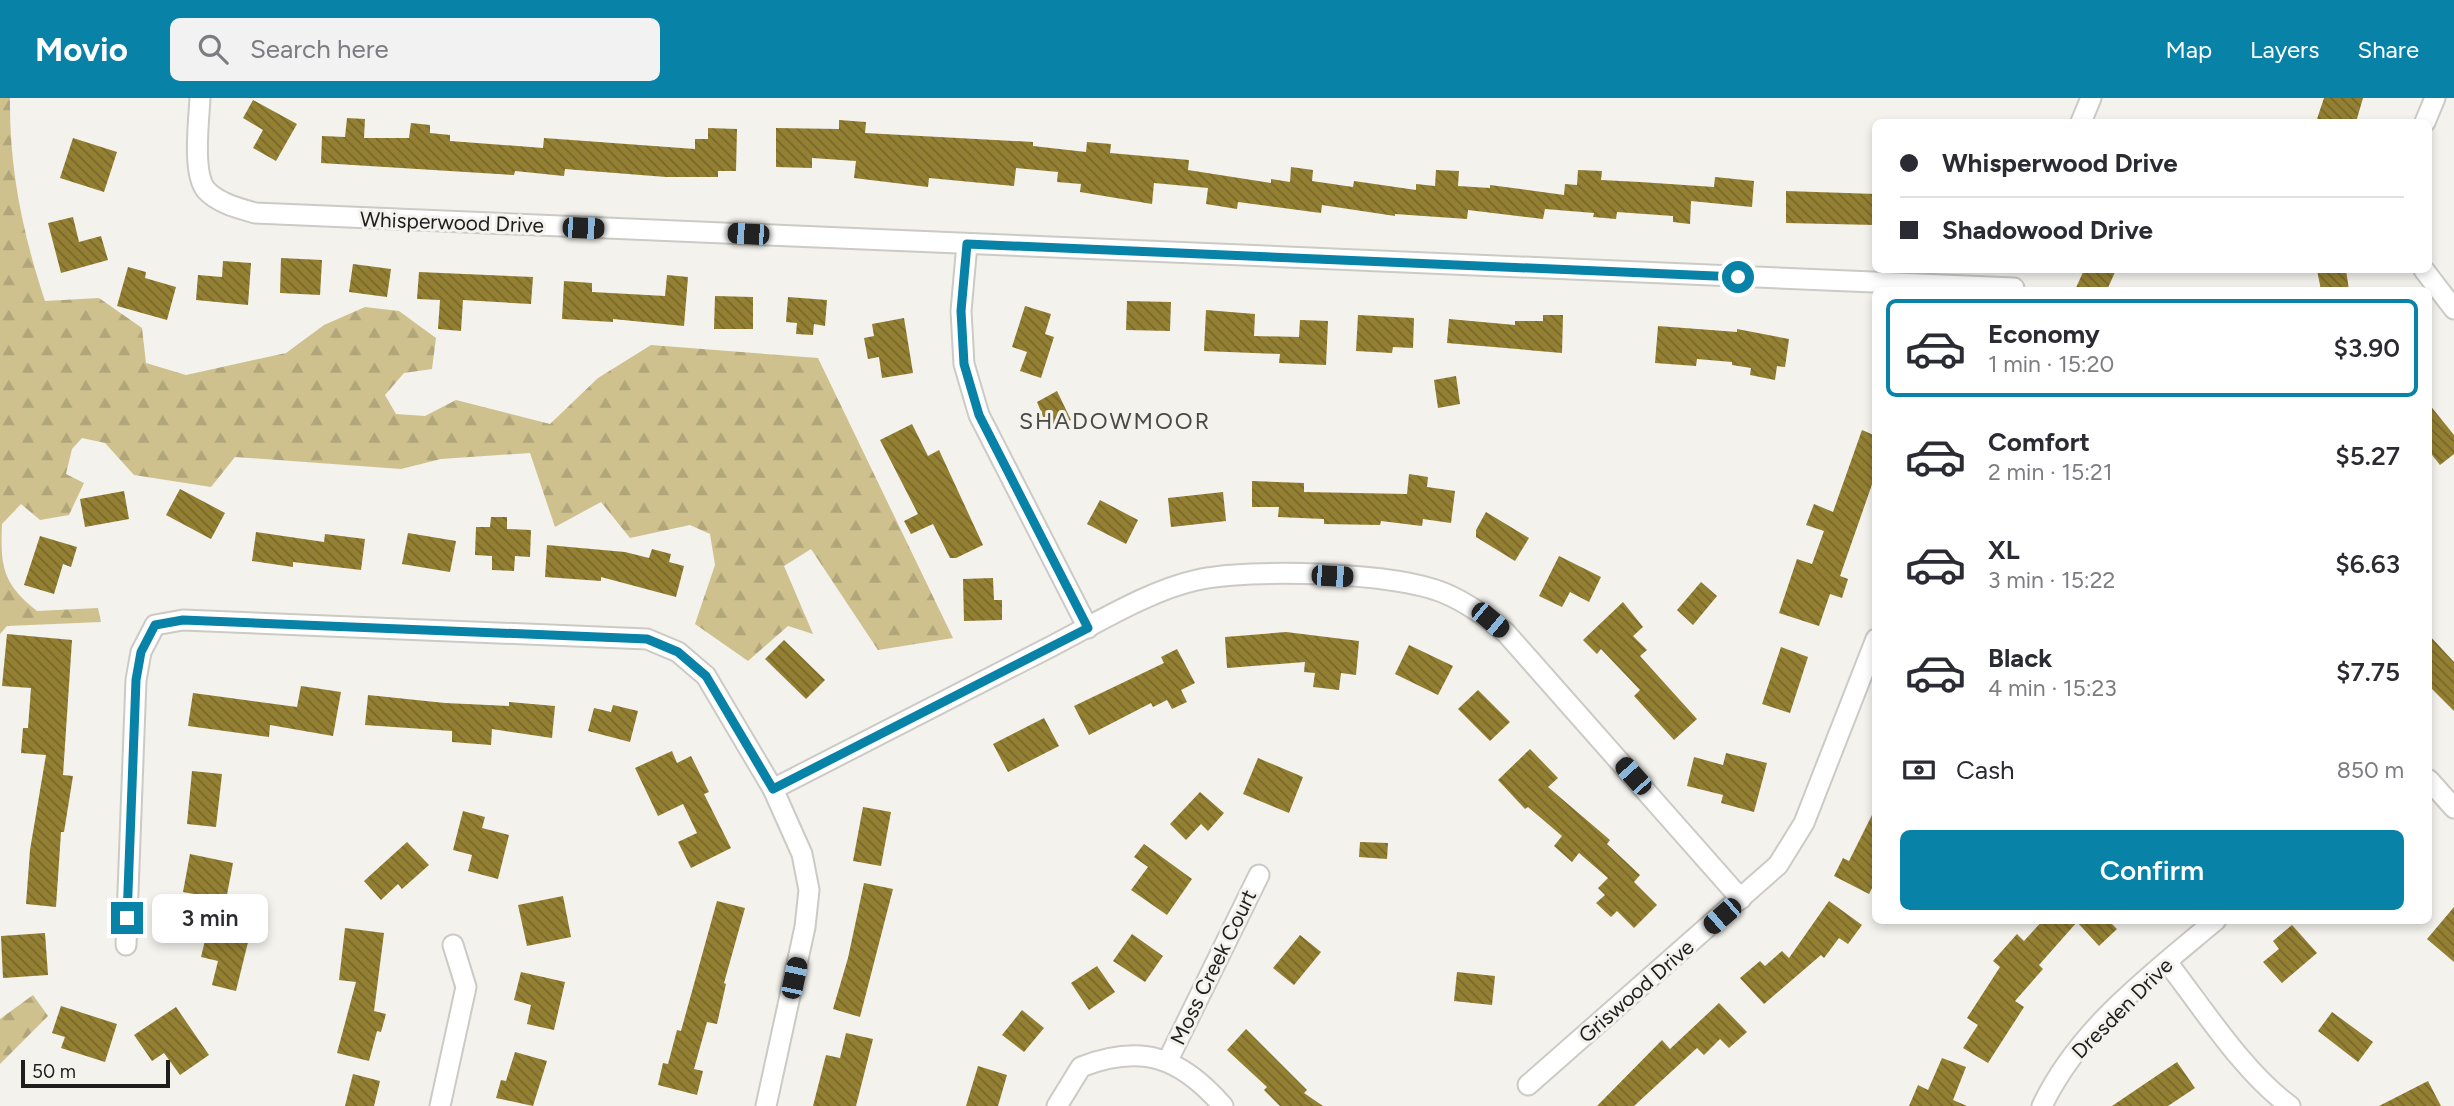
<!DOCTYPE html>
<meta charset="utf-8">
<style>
:root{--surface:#fff;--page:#f2f2f3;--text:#2b2b33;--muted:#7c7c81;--line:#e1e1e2;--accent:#0982a8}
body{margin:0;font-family:Figtree,sans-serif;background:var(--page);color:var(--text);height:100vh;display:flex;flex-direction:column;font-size:26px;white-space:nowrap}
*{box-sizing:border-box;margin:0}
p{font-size:23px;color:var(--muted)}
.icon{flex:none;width:38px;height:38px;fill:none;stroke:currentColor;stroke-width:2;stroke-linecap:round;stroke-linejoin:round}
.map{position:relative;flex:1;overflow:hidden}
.sheet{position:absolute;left:1872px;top:189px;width:560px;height:637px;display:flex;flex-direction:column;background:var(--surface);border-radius:10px;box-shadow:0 4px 10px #0003}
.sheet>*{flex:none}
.banner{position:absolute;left:1872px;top:21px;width:560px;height:154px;border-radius:10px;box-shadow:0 4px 10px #0003;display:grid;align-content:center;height:154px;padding:0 28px;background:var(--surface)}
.scale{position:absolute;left:21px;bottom:18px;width:149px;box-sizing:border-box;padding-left:7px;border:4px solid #1e1d1c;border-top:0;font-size:19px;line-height:24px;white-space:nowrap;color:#1e1d1c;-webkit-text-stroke:5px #f3f2ed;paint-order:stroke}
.end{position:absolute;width:32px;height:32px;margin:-16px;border:9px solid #0982a8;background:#fff;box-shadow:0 0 0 4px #fff}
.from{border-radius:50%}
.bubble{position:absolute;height:49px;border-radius:10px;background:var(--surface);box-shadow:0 4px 10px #0003;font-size:23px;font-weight:600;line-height:49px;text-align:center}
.car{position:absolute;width:21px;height:42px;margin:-21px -10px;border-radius:9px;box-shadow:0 0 5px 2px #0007;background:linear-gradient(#222 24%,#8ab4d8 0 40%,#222 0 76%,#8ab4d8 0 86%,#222 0)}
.banner b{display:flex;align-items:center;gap:24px;height:66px;font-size:26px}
.banner b+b{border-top:2px solid var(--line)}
.banner i{width:18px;height:18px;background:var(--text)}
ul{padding:12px 0 0;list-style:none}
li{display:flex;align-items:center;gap:21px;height:98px;margin:0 14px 10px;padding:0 14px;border:4px solid transparent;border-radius:10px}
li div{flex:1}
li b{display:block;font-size:26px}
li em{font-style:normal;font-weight:600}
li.current{border-color:var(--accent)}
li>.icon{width:63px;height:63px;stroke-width:1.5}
.pay{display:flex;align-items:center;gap:18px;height:77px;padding:0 28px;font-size:26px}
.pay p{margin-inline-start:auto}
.cta{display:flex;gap:14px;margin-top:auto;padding:14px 28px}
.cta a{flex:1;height:80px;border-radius:10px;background:var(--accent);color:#fff;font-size:28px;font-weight:600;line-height:80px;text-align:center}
header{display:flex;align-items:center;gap:42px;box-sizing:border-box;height:98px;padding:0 35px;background:var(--accent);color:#fff}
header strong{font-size:33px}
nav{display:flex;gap:38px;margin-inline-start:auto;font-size:24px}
.search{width:490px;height:63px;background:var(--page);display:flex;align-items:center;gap:18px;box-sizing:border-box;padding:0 24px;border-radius:10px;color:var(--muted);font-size:26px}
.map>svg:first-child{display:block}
.forest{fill:url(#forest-firs)}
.building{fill:url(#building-back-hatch)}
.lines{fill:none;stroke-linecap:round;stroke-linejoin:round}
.minor-casing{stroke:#cbcac5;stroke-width:23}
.minor{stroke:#fff;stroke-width:19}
.route{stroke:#0982a8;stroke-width:9}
.labels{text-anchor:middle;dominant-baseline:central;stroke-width:6;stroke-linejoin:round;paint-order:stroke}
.street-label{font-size:21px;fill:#1e1d1c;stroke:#f3f2ed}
.neighbourhood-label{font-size:23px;letter-spacing:2px;fill:#4a4945;stroke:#f3f2ed}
</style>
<header>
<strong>Movio</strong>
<div class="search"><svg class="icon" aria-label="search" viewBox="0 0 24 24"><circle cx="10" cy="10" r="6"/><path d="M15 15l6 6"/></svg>Search here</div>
<nav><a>Map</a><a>Layers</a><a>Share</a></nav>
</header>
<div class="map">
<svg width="2454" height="1008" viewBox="0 0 2454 1008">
<defs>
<pattern id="forest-firs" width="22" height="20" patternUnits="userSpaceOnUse" patternTransform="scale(1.75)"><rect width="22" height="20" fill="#cfc18e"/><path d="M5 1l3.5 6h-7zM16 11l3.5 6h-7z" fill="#b1a57a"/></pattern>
<pattern id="building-back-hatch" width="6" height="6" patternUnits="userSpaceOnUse" patternTransform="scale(1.75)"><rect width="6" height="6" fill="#948033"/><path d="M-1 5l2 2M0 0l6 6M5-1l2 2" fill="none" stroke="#78682a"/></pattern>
</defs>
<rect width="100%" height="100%" fill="#f3f2ed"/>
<g class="forest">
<path d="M0,0H10C9,70 23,137 45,203L99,200L142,230L146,265L186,277L286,255L324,227L365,209L399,213L436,240L432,271L404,275L385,297L396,316L425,318L456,302L550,326L598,280L651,247L818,260L953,540L878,552L811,451L784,468L813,536L788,528L748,563L695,526L715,467L710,436L690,427L630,440L601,404L555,429L530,355L441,361L401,371L235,359L211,389L134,377L105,345L82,340L72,351L66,376L84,385L69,417L40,422L21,406L2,426C0,469 3,486 37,513L98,510L101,524L7,528L0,536Z"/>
<path d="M33,897L48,918L0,966V921Z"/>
</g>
<g class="building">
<path d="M2324,0H2363L2356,24H2316Z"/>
<path d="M253,2L297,26L276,63L253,50L263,32L243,20Z"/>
<path d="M347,20L365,21L364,40H409L411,25L430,27V35L450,37V43L543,50L544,40L695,51V41H708V30L737,31L736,73H718V79H666L565,71L564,78L515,73L514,77L321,65L322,38L345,39Z"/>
<path d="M839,22L866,24L865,35L1033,44V48L1086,54L1087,44L1111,46L1110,55L1189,62L1188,72L1271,85V81L1290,84L1291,69L1313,72L1312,83L1353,89L1354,83L1416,92V86L1435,88L1436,72L1459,73L1458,88L1490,90V87L1564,97L1565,86L1577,87L1578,72L1602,73L1601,82L1640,84L1714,89L1715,79L1754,83L1752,109L1691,103L1690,126L1673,124V118L1617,114L1616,121L1593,119L1594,115L1545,111L1543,121L1468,112L1467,121L1395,116V118L1322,107L1321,115L1238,104L1237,111L1206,106L1208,90L1154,85L1152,106L1080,94L1081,86L1057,84L1058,74L1016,70L1014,88L929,80L928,89L854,80L856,63L812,60V70L776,69V30L839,31Z"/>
<path d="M73,40L117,54L104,94L60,80Z"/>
<path d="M1786,93L1876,96V127L1786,125Z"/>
<path d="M73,119L79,144L101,138L108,162L61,175L48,125Z"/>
<path d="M281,160L322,162L320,197L280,195Z"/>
<path d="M223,163L251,165L248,207L196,202L198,177L222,179Z"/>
<path d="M353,166L391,171L387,199L349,194Z"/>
<path d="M128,169L146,174L145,180L176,189L167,222L117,208Z"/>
<path d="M2084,172H2116L2107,192H2075Z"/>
<path d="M2317,172H2346L2349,192H2321Z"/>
<path d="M419,174L533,179L531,206L463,202L461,233L438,231L440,202L417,201Z"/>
<path d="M667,177L688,179L684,228L613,221V224L562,221L564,183L592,185V194L665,198Z"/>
<path d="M715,198L753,199V231H714Z"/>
<path d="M788,199L827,202L825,228L814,226L813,237L796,236L797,225L786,224Z"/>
<path d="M1127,203L1171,204L1170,233L1126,232Z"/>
<path d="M1025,208L1051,216L1045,236L1054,239L1041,280L1020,273L1027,254L1012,249Z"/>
<path d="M1206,212L1255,216L1254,238L1299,239L1300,222L1328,223L1326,267L1279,265L1280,256L1204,253Z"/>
<path d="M1358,217L1414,220L1413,250L1393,249L1392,255L1356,253Z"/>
<path d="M1543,217H1563L1562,255L1447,245L1449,221L1515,227V223H1543Z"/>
<path d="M904,220L913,275L882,280L879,259L868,261L864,240L874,238L872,226Z"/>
<path d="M1658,228L1737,234V231L1789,241L1785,269L1777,268L1775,282L1750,277L1751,270L1732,267V264L1697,261L1696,268L1655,265Z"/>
<path d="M1456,278L1460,306L1438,310L1434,282Z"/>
<path d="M1057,293L1071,322L1049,333L1037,304Z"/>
<path d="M2429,306L2454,337V356L2440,367L2429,353Z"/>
<path d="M912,326L928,358L939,352L983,447L956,460H950L933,426L911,436L904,423L918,416L880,342Z"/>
<path d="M1862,332L1876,338V375L1840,478L1848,481L1842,500L1830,496L1819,528L1779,515L1797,461L1812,466L1824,433L1806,427L1814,406L1833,414Z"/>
<path d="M1409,376L1428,379L1427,389L1455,393L1451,425L1423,421L1422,428L1381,423L1380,427L1324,426V421L1278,419L1279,409H1252V383L1304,385V394L1407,396Z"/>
<path d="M180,391L225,415L211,441L166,417Z"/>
<path d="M124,393L129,421L85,429L80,401Z"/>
<path d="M1223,394L1226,423L1171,429L1168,400Z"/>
<path d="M1100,402L1138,422L1126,446L1087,426Z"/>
<path d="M1486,414L1529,440L1515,463L1476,439V432Z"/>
<path d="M491,419H507V431L531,432L530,459L515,458L514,473L492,472V458L475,457L476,429H490Z"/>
<path d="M256,434L324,444L325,436L365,441L361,472L293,464V469L252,463Z"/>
<path d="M408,435L456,443L450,474L402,466Z"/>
<path d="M40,438L77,449L71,469L63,466L54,496L24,487Z"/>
<path d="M547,447L625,454L649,460L652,451L671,456L669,464L684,468L676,499L601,479V483L545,479Z"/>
<path d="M1559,458L1601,479L1589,504L1570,494L1562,509L1539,498Z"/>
<path d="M993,480L994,502H1002V522L964,523L963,481Z"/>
<path d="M1701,484L1717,498L1693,527L1677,512Z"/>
<path d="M1623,504L1643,529L1633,538L1647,552L1640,558L1697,621L1674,642L1634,598L1640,592L1601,551L1597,556L1583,542Z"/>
<path d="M1286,534L1359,543L1356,577L1341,575L1339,592L1313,589L1315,575L1304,574L1305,564L1227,570L1225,539Z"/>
<path d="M7,536L72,542L63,677L73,678L64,734H61L56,809L26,806L30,752L46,657L21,655L23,630H28L31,590L2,588Z"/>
<path d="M2429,537L2454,564V613L2429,588Z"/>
<path d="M784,542L825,582L806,601L765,561Z"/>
<path d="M1409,547L1453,568L1438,597L1395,576Z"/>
<path d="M1781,549L1808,559L1790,615L1762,606Z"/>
<path d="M1177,551L1195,585L1181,592L1187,604L1172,611L1167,602L1153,609L1151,605L1089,637L1074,608L1164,565L1161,559Z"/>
<path d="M301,588L341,594L333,638L270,627L269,639L188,628L193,595L297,609Z"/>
<path d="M1478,592L1510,624L1490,643L1458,611Z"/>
<path d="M368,597L445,605L509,608V604L555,608L552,640L492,631L491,647L452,644V633L365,627Z"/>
<path d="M613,607L638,613L630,644L588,633L594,610L611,614Z"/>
<path d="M1044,620L1059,648L1008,674L993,646Z"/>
<path d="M1530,651L1558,680L1548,689L1610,742L1607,746L1640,777L1634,784L1657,807L1634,830L1617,813L1611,819L1596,805L1605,797L1598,790L1608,780L1579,755L1572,764L1554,748L1562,738L1528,709L1525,711L1498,682Z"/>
<path d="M672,653L677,665L691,658L709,694L704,696L731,750L691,770L678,744L697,735L683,706L658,718L635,670Z"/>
<path d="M1726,655L1767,665L1754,714L1721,705L1723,697L1687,688L1694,659L1723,667Z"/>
<path d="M1258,660L1303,679L1289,715L1243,696Z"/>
<path d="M192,673L222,676L216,729L187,726Z"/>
<path d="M1200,694L1224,715L1208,733L1201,726L1186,742L1170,726Z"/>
<path d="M863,709L891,714L881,768L853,763Z"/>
<path d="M1876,709V782L1869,796L1834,778L1843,760L1849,763Z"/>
<path d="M463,713L485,719L482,730L509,737L498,781L468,773L472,757L453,752Z"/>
<path d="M407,744L429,767L402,791L398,786L381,802L364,783Z"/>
<path d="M1360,744L1388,745L1387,761L1359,759Z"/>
<path d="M1144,746L1192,781L1167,817L1131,792L1148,769L1134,759Z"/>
<path d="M190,756L233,765L226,802L183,794Z"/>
<path d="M864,785L893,791L860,919L833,911L848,860Z"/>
<path d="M563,798L571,839L527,848L518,807Z"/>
<path d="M717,803L745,810L724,885L726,886L717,926L707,924L694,971L703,973L697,997L658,987L663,965L668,966L677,932L681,933Z"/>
<path d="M1829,803L1862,827L1848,846L1839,840L1824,860L1821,857L1764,906L1740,880L1760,863L1765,868L1782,853L1789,860Z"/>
<path d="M2454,809V864L2427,841Z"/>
<path d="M2043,822H2108L2117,831L2099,848L2077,824L2039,867L2043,871L2015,903L2024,909L1988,965L1963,950L1978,927L1967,920L2000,869L1993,863L2017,836L2024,843Z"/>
<path d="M2292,827L2317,855L2282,885L2263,864L2279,851L2273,843Z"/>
<path d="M208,830L249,840L236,893L212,887L218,863L201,859Z"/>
<path d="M345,830L384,835L374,913L386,916L381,934L377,933L369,963L337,955L356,884L339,882Z"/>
<path d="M45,835L48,877L3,880L1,838Z"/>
<path d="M1132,836L1163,858L1145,884L1113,863Z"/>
<path d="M1300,837L1321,854L1294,887L1273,870Z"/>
<path d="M1097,868L1115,894L1089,912L1071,885Z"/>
<path d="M521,874L565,884L554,932L527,926L531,907L514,902Z"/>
<path d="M1457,874L1495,878L1492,907L1454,903Z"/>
<path d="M1719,905L1747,934L1729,950L1720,941L1704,957L1697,950L1634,1008H1597L1662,942L1670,951Z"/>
<path d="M61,908L117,926L105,964L61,950L65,939L52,935Z"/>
<path d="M176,909L209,957L180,977L164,955L152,963L134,937Z"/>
<path d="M1022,912L1044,930L1024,954L1002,937Z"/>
<path d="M2332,914L2373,944L2358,964L2318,933Z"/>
<path d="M1246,931L1307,992L1304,995L1323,1008H1280L1264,992L1267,989L1227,952Z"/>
<path d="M846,935L873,941L856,1008H813L826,957L840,960Z"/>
<path d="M515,954L547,963L533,1008L496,1000L501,982L506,983Z"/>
<path d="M1942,960L1966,969L1953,1002L1967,1008H1909L1918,987L1928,992Z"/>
<path d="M2177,964L2195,990L2168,1008H2112Z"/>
<path d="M978,968L1007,977L998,1008H966Z"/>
<path d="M353,976L380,983L374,1008H345Z"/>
<path d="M2428,983L2441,1008H2379Z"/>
</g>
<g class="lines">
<defs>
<g id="minor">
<path d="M200,0C199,22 192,75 206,92C218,105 238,110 255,115L2014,190"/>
<path d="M2081,24L2091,0"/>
<path d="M2425,24L2435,0"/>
<path d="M967,146L961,213L964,266L979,317L1088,530"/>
<path d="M2424,172L2454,211"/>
<path d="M2429,682L2454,710"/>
<path d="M773,691C866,644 959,596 1052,548C1095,526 1150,492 1197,482C1251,470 1394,474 1444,495C1468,505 1486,518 1506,535L1741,801"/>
<path d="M126,847L136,582L141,554L155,527L183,522L647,541L678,554L706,578L773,691L802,756L809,792L805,829L766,1008"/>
<path d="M2167,864C2203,910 2243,974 2290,1008"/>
<path d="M1168,962L1259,777"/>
<path d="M1528,987L1778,767L1804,725L1876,541"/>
<path d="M440,1008L466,889L453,847"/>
<path d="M1057,1008L1081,969C1143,945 1181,960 1223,1008"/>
<path d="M2042,1008C2079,930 2151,877 2216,822"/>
</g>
</defs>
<use href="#minor" class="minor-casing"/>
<use href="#minor" class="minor"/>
</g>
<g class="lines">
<path class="route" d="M127,820L136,582L141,554L155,527L183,522L647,541L678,554L706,578L773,691L1088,530L979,317L964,266L961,213L967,146L1738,179"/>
</g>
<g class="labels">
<g class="street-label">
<text transform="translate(452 124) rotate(2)">Whisperwood Drive</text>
<text transform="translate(1213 869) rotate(-64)">Moss Creek Court</text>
<text transform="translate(1636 893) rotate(-41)">Griswood Drive</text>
<text transform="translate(2122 910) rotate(-45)">Dresden Drive</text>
</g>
<g class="neighbourhood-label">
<text x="1115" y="323">SHADOWMOOR</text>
</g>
</g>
</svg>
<div class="scale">50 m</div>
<i class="end from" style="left:1738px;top:179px"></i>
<i class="end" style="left:127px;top:820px"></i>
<div class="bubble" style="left:152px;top:796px;width:116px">3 min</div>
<i class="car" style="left:583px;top:130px;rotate:92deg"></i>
<i class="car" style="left:748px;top:136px;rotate:273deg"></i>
<i class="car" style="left:1332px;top:478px;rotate:93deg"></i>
<i class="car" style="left:1490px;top:522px;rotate:130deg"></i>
<i class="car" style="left:1633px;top:678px;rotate:318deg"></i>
<i class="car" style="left:1722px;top:818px;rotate:229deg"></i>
<i class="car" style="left:794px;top:880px;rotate:12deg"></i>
<div class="banner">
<b><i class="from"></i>Whisperwood Drive</b>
<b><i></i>Shadowood Drive</b>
</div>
<section class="sheet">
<ul>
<li class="current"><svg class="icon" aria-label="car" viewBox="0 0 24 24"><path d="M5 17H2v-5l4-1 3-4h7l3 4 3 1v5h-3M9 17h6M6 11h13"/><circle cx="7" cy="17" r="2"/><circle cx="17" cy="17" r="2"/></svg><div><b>Economy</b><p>1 min · 15:20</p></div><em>$3.90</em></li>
<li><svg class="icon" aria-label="car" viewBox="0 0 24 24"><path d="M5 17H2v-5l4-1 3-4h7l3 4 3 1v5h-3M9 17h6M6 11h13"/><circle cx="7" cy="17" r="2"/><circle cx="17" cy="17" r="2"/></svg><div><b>Comfort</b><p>2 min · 15:21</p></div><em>$5.27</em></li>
<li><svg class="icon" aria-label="car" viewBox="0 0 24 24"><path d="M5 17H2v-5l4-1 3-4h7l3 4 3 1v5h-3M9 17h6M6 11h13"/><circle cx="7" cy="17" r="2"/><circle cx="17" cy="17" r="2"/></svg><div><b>XL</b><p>3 min · 15:22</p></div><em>$6.63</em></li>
<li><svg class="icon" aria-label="car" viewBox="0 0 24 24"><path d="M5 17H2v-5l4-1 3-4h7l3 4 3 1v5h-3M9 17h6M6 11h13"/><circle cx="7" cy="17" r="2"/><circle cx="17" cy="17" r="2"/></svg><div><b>Black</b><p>4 min · 15:23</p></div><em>$7.75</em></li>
</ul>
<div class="pay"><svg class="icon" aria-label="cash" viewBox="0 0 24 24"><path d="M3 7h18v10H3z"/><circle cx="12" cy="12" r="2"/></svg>Cash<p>850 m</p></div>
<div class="cta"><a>Confirm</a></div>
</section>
</div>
